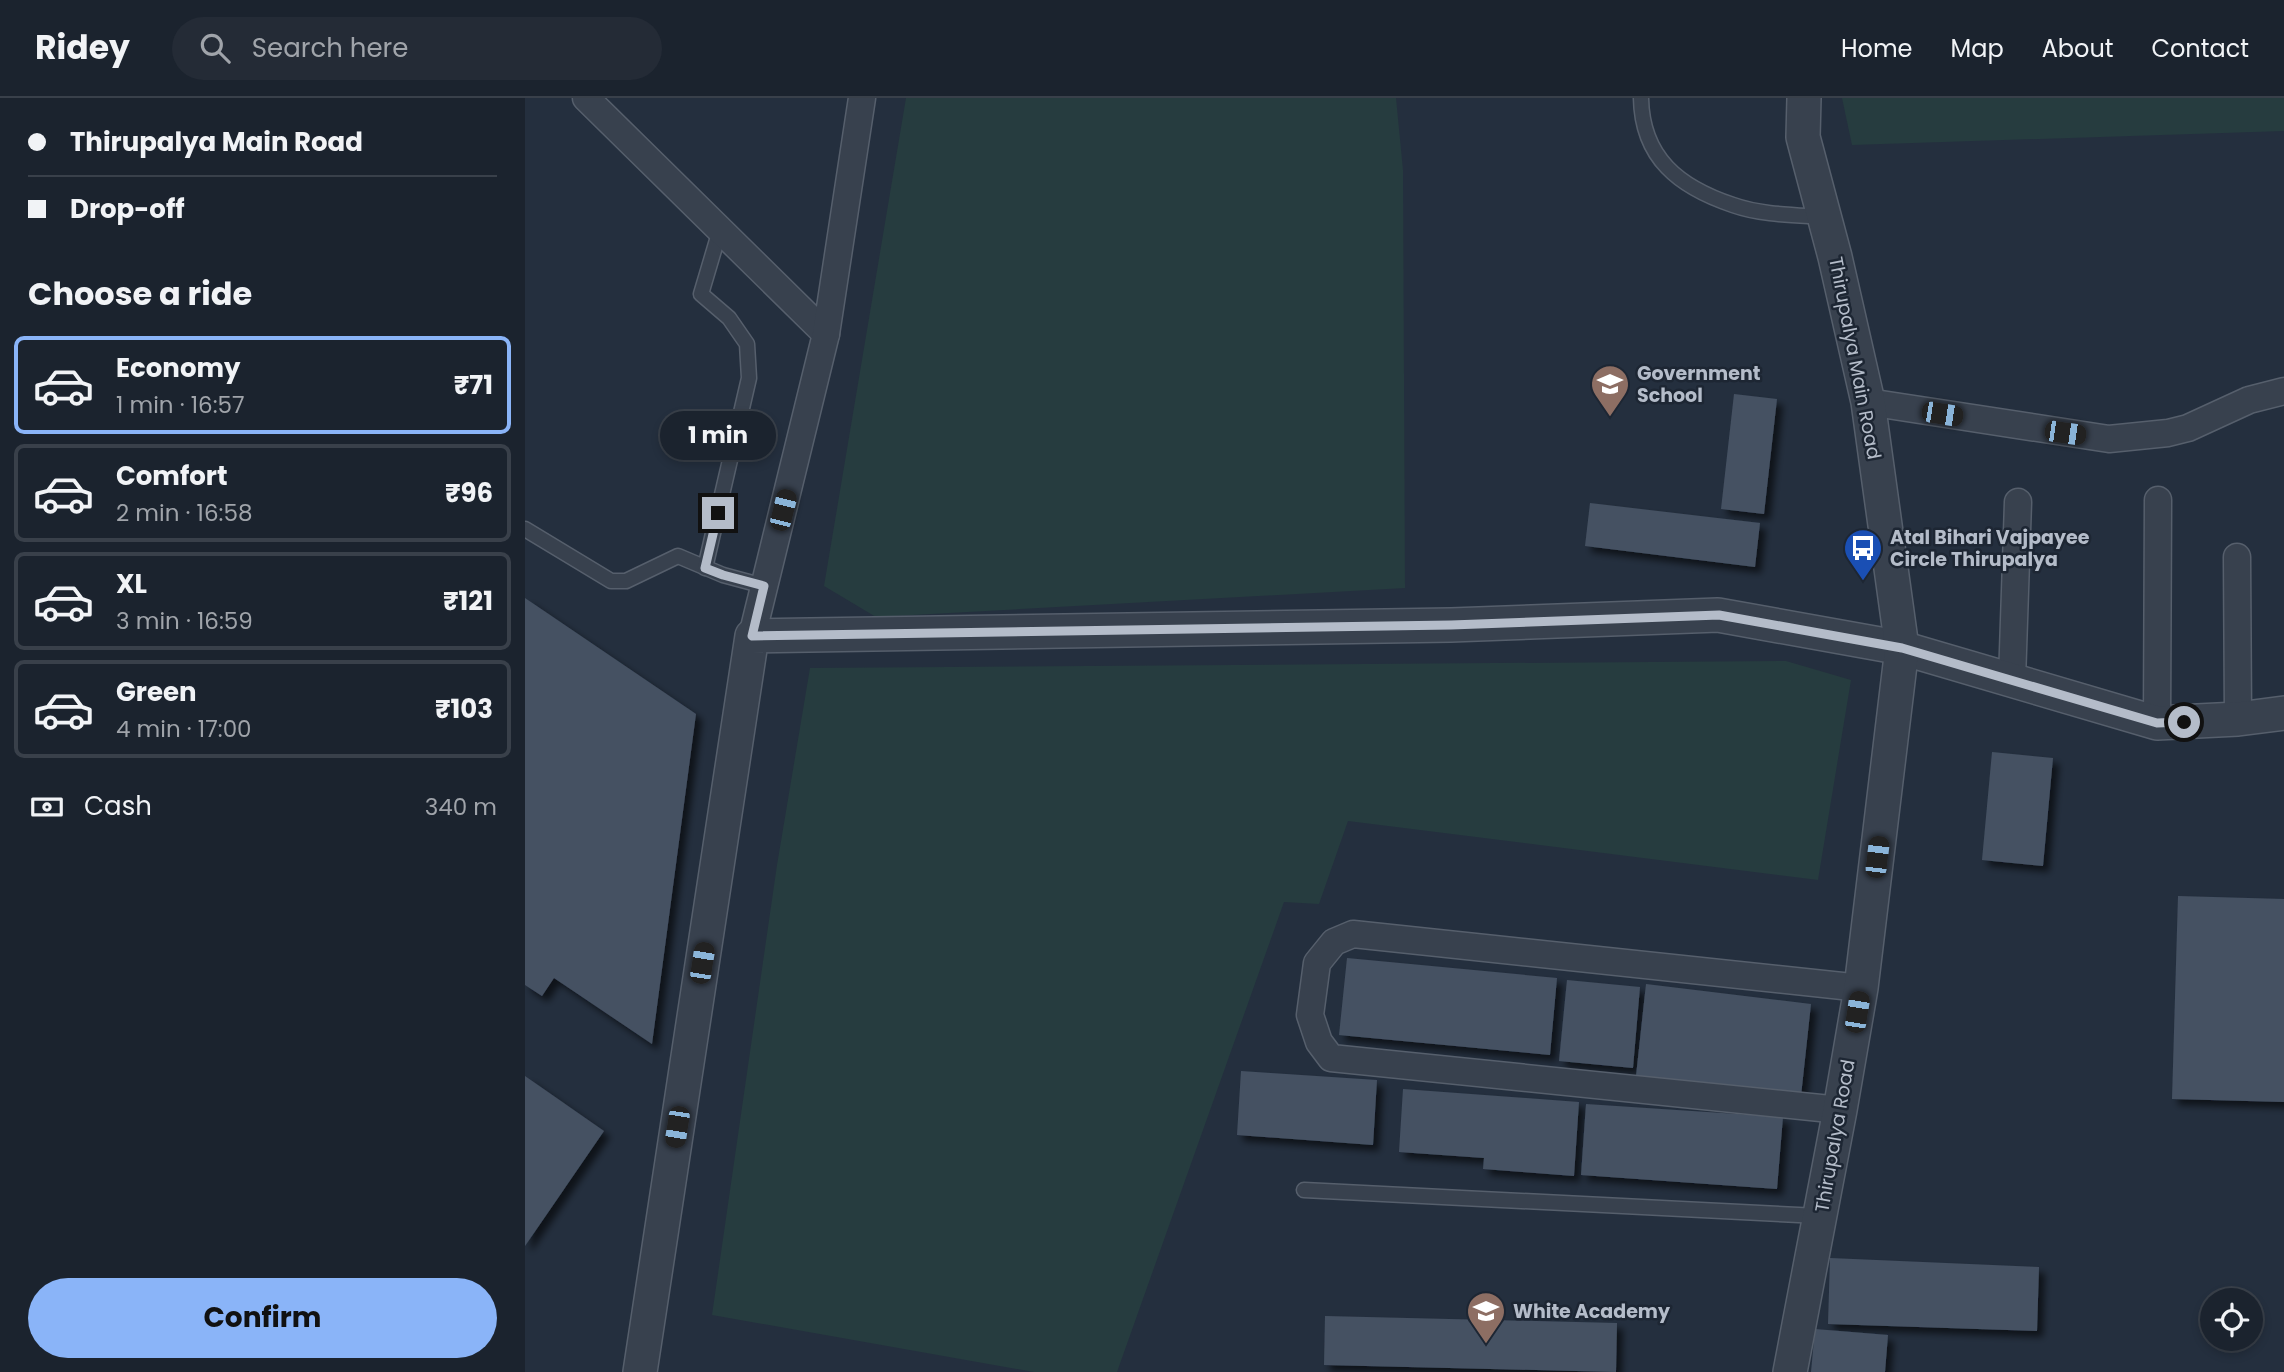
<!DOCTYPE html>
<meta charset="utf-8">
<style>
:root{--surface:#1b232e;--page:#242b36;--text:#f1f3f6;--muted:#a0a4aa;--line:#39404a;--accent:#8ab4f8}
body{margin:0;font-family:Poppins,sans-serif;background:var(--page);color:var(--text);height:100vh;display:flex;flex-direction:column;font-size:26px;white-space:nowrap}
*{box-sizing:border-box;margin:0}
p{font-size:23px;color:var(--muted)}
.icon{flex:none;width:38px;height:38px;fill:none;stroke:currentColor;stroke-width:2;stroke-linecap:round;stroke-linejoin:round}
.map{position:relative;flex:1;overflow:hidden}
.details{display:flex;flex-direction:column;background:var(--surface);width:525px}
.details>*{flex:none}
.top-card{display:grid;align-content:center;height:154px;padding:0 28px;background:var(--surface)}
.tools{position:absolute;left:1675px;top:1190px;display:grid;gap:14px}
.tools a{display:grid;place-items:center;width:63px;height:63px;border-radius:50%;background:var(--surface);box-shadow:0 4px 10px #0003,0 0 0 2px var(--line);font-size:35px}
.end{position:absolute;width:32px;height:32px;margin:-16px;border:9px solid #b4bcc9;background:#111;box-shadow:0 0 0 4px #111}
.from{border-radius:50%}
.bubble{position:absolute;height:49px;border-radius:24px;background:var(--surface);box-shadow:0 4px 10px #0003,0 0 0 2px var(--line);font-size:23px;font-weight:700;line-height:49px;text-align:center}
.car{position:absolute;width:21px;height:42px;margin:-21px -10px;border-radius:9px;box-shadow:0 0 5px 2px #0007;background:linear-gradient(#222 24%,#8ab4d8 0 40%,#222 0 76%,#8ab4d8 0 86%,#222 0)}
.top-card b{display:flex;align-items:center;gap:24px;height:66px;font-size:26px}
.top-card b+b{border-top:2px solid var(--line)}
.top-card i{width:18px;height:18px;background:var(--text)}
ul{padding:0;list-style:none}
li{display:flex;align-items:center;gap:21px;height:98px;margin:0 14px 10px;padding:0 14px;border:4px solid var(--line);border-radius:10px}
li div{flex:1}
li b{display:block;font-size:26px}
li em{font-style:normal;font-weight:700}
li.selected{border-color:var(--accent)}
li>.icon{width:63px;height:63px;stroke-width:1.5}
h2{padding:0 28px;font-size:32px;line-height:84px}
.pay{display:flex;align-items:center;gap:18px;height:77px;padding:0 28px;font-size:26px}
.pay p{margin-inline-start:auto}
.button{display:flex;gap:14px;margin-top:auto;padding:14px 28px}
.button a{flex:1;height:80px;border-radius:42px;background:var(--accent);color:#111;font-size:28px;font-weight:700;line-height:80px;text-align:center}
header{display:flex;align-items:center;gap:42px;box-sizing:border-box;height:98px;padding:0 35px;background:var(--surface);border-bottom:2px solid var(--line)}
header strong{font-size:33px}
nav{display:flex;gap:38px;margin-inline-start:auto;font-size:24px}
.search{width:490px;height:63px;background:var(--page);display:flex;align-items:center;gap:18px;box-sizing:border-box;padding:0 24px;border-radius:38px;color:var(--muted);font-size:26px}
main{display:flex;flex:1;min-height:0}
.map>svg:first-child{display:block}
.green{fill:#263c3f}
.building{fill:#455162;filter:url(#shadow)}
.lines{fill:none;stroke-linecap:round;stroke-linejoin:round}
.service-casing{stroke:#565f6c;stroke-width:17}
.minor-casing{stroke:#565f6c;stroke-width:29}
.tertiary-casing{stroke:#565f6c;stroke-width:36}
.service{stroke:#38414e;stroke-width:14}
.minor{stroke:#38414e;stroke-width:26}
.tertiary{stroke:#38414e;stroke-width:33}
.route{stroke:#b4bcc9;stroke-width:9}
.labels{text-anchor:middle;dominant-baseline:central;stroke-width:5;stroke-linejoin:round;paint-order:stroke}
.street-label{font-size:19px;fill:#b4bcc9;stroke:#1d2633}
.poi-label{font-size:19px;font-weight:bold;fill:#b4bcc9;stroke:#1d2633;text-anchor:start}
</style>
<header>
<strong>Ridey</strong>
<div class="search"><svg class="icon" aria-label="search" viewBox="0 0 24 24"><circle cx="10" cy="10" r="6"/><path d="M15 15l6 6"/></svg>Search here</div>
<nav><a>Home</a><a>Map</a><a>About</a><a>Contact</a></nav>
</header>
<main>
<section class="details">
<div class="top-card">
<b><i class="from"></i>Thirupalya Main Road</b>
<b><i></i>Drop-off</b>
</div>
<h2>Choose a ride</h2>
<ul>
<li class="selected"><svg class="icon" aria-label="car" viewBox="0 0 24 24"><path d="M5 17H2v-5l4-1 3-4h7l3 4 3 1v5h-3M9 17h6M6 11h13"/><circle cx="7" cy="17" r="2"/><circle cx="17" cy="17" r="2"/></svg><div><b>Economy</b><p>1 min · 16:57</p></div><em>₹71</em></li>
<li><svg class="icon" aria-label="car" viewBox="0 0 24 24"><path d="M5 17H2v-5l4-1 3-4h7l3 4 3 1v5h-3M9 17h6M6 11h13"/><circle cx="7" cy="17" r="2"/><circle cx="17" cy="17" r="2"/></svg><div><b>Comfort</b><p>2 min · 16:58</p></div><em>₹96</em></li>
<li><svg class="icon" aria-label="car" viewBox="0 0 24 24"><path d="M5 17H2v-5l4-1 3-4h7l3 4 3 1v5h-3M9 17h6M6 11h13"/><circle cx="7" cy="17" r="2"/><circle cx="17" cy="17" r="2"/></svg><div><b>XL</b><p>3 min · 16:59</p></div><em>₹121</em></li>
<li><svg class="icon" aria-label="car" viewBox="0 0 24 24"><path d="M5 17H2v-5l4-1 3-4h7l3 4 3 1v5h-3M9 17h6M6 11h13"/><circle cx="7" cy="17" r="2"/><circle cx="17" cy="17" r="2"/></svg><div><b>Green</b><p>4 min · 17:00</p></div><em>₹103</em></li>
</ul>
<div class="pay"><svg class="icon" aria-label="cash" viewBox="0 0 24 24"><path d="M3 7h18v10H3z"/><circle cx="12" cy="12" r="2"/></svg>Cash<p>340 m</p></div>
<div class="button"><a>Confirm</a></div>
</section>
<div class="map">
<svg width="1759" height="1274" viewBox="0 0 1759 1274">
<defs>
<filter id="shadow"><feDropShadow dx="6" dy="6" stdDeviation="3.5" flood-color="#0009"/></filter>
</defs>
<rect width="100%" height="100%" fill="#242f3e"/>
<g class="green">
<path d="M381,0H871L878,72L880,490L351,519L299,488Z"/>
<path d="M1317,0H1759V33L1327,47Z"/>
<path d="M1261,563L1326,582L1293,782L823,723L794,806L759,804L592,1274H509L187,1217L252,767L285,570Z"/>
</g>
<g class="building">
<path d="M1209,296L1252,301L1239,416L1196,411Z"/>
<path d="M1065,405L1235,425L1230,469L1060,448Z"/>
<path d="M0,500L171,616L127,946L29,880L17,898L0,887Z"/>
<path d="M1467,654L1528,660L1518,768L1457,762Z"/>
<path d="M1653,798L1759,801V1004L1647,1001Z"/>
<path d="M822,860L1032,880L1025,957L814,937Z"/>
<path d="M1042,882L1115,889L1108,970L1034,963Z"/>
<path d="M1121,886L1286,906L1276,998L1111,978Z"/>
<path d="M716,973L852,982L848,1047L712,1037Z"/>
<path d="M0,978L79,1033L0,1148Z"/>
<path d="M878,991L1054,1004L1049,1078L958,1071L959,1060L874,1054Z"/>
<path d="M1061,1006L1258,1019L1252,1091L1056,1077Z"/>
<path d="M1305,1160L1514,1169L1512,1233L1303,1226Z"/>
<path d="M800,1218L1092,1225L1091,1274L799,1267Z"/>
<path d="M1290,1231L1363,1237L1360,1274H1286Z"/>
</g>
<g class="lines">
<defs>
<g id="service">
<path d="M1116,0C1117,60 1154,89 1208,107C1236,117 1270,117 1300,119"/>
<path d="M0,431L86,483H101L153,458L198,477L239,488"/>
<path d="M180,470L224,280L222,246L204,220L176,196L195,132"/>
<path d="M779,1092L1294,1118"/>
</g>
<g id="minor">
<path d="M61,0L301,236"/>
<path d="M1343,304L1584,341L1643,335L1663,330L1724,302L1759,293"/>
<path d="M1712,459L1713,621"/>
<path d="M227,538L301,236L337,0"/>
<path d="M1487,582L1493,404"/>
<path d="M1632,625L1633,402"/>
<path d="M1315,1012L806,960L794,944L785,917L792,865L809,844L828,836L1336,890"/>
</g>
<g id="tertiary">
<path d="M115,1274L227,538L926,527L1193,517L1377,550L1632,625L1713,621L1759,615"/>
<path d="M1265,1274L1315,1012L1336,890L1377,550L1343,304L1310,159L1278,39L1279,0"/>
</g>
</defs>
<use href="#service" class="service-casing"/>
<use href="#minor" class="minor-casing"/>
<use href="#tertiary" class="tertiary-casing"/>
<use href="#service" class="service"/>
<use href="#minor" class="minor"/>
<use href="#tertiary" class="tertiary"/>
</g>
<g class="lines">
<path class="route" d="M193,415L180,470L198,477L239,488L227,538L926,527L1194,517L1377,550L1632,625L1659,624"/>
</g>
<defs>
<symbol id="school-pin" viewBox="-11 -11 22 30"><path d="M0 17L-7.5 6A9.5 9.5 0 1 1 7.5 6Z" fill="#8d6e63" stroke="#1d2633"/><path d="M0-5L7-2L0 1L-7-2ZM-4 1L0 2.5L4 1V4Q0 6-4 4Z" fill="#fff"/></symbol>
<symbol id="bus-pin" viewBox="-11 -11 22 30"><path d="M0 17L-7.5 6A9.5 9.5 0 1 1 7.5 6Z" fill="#1a4fb4" stroke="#1d2633"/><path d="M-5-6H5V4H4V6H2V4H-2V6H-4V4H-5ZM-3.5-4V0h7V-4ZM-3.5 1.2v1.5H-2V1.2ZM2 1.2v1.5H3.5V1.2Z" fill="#fff"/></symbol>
</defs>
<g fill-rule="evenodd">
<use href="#school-pin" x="1063" y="264" width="44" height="60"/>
<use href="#bus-pin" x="1316" y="428" width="44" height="60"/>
<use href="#school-pin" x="939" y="1191" width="44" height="60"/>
</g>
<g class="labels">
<g class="street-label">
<text transform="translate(1330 260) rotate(79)">Thirupalya Main Road</text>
<text transform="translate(1310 1038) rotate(-80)">Thirupalya Road</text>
</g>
<g class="poi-label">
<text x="1112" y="275">Government<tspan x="1112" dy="22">School</tspan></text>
<text x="1365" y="439">Atal Bihari Vajpayee<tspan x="1365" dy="22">Circle Thirupalya</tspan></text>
<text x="988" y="1213">White Academy</text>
</g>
</g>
</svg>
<div class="tools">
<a><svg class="icon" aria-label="locate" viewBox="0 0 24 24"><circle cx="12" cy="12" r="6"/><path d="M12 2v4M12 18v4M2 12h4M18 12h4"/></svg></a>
</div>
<i class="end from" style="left:1659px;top:624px"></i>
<i class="end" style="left:193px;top:415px"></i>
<div class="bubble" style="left:135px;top:313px;width:116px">1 min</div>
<i class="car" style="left:1417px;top:316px;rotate:99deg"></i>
<i class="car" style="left:1540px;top:335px;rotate:98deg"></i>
<i class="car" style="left:258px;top:412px;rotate:14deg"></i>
<i class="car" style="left:1352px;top:759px;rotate:7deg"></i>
<i class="car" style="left:177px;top:865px;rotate:9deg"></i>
<i class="car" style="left:1332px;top:914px;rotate:9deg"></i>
<i class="car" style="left:152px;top:1029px;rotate:189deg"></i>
</div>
</main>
